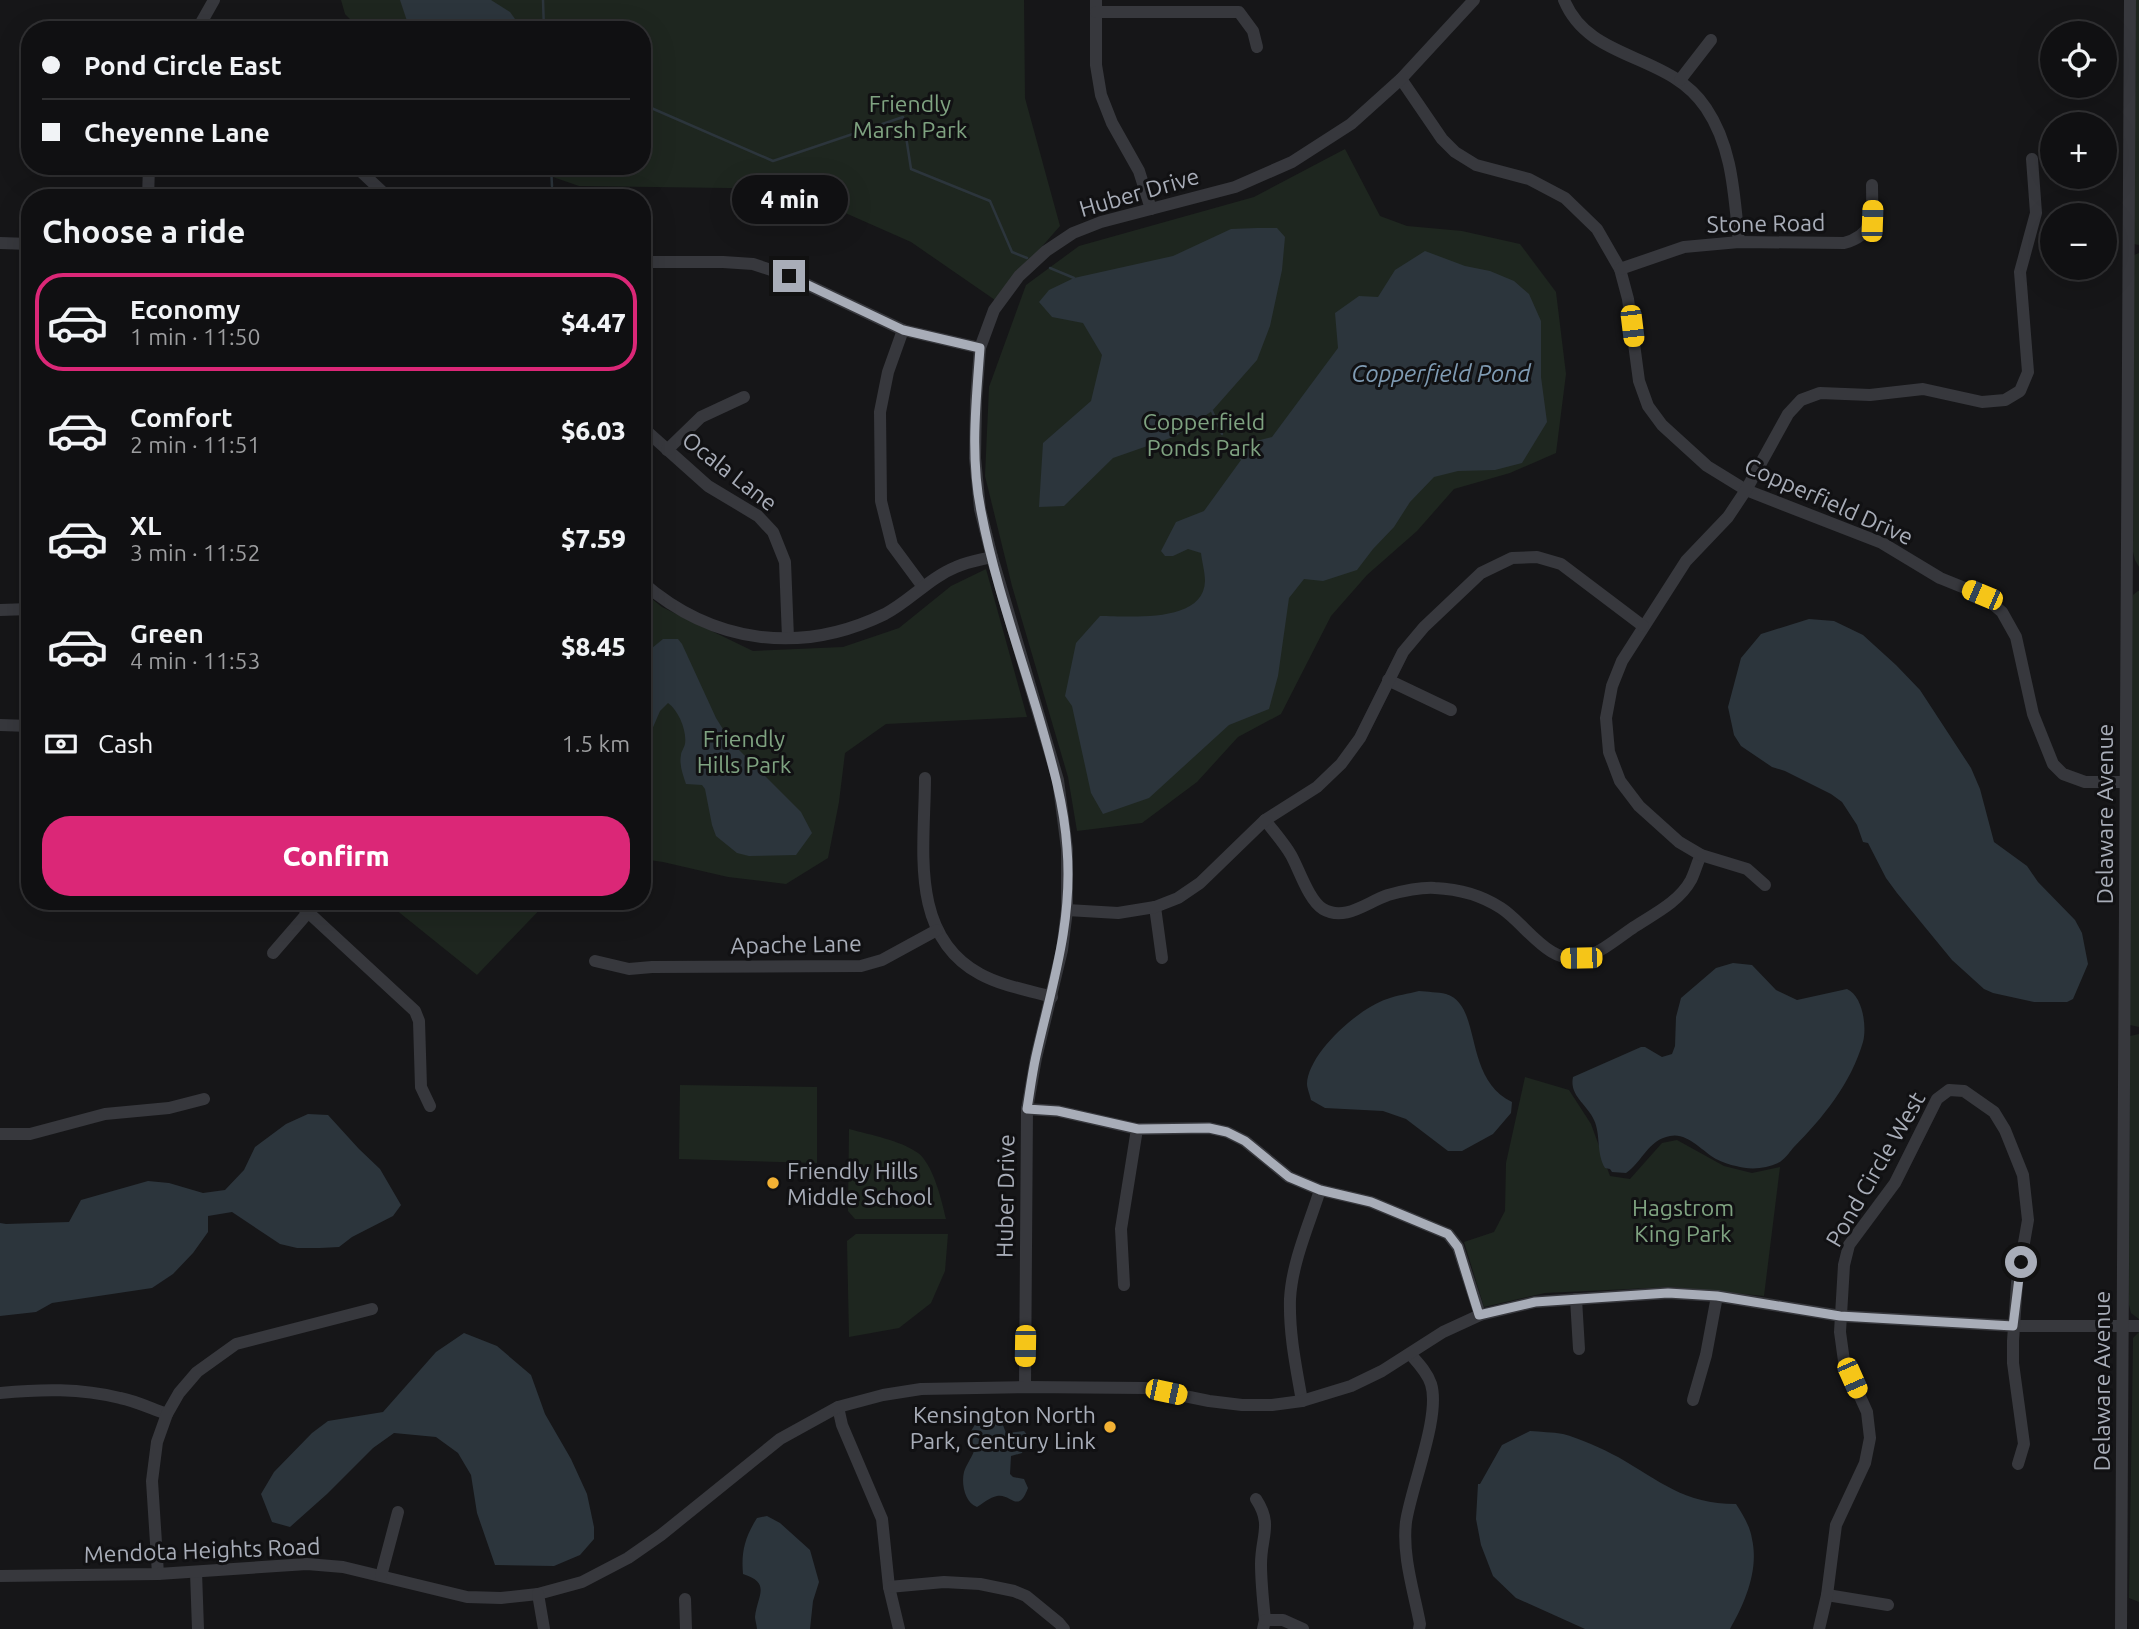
<!DOCTYPE html>
<meta charset="utf-8">
<style>
:root{--surface:#101012;--page:#19191b;--text:#f1f3f6;--muted:#9c9d9f;--line:#303032;--accent:#db2777}
body{margin:0;font-family:Ubuntu,sans-serif;background:var(--page);color:var(--text);height:100vh;display:flex;flex-direction:column;font-size:26px;white-space:nowrap}
*{box-sizing:border-box;margin:0}
p{font-size:23px;color:var(--muted)}
.icon{flex:none;width:38px;height:38px;fill:none;stroke:currentColor;stroke-width:2;stroke-linecap:round;stroke-linejoin:round}
.map{position:relative;flex:1;overflow:hidden}
.details{position:absolute;left:21px;top:189px;width:630px;height:721px;display:flex;flex-direction:column;background:var(--surface);border-radius:28px;box-shadow:0 7px 28px #0002,0 0 0 2px var(--line)}
.details>*{flex:none}
.banner{position:absolute;left:21px;top:21px;width:630px;height:154px;border-radius:28px;box-shadow:0 7px 28px #0002,0 0 0 2px var(--line);display:grid;align-content:center;height:154px;padding:0 21px;background:var(--surface)}
.tools{position:absolute;left:2040px;top:21px;display:grid;gap:14px}
.tools a{display:grid;place-items:center;width:77px;height:77px;border-radius:50%;background:var(--surface);box-shadow:0 7px 28px #0002,0 0 0 2px var(--line);font-size:35px}
.end{position:absolute;width:32px;height:32px;margin:-16px;border:9px solid #a8adb8;background:#111;box-shadow:0 0 0 4px #111}
.from{border-radius:50%}
.bubble{position:absolute;height:49px;border-radius:24px;background:var(--surface);box-shadow:0 7px 28px #0002,0 0 0 2px var(--line);font-size:23px;font-weight:800;line-height:49px;text-align:center}
.car{position:absolute;width:21px;height:42px;margin:-21px -10px;border-radius:9px;box-shadow:0 0 5px 2px #0007;background:linear-gradient(#f5c518 24%,#345 0 40%,#f5c518 0 76%,#345 0 86%,#f5c518 0)}
.banner b{display:flex;align-items:center;gap:24px;height:66px;font-size:26px}
.banner b+b{border-top:2px solid var(--line)}
.banner i{width:18px;height:18px;background:var(--text)}
ul{padding:0;list-style:none}
li{display:flex;align-items:center;gap:21px;height:98px;margin:0 14px 10px;padding:0 7px;border:4px solid transparent;border-radius:28px}
li div{flex:1}
li b{display:block;font-size:26px}
li em{font-style:normal;font-weight:800}
li.selected{border-color:var(--accent)}
li>.icon{width:63px;height:63px;stroke-width:1.5}
h2{padding:0 21px;font-size:32px;line-height:84px}
.pay{display:flex;align-items:center;gap:18px;height:77px;padding:0 21px;font-size:26px}
.pay p{margin-inline-start:auto}
.action{display:flex;gap:14px;margin-top:auto;padding:14px 21px}
.action a{flex:1;height:80px;border-radius:28px;background:var(--accent);color:#fff;font-size:28px;font-weight:800;line-height:80px;text-align:center}
.map>svg:first-child{display:block}
.green{fill:#1e261f}
.water{fill:#2c353c}
.lines{fill:none;stroke-linecap:round;stroke-linejoin:round}
.stream{stroke:#2c353c;stroke-width:2.5}
.minor{stroke:#37383d;stroke-width:12}
.route{stroke:#a8adb8;stroke-width:9}
.poi-dot{fill:#f2b134;stroke:#111113;stroke-width:2.5}
.labels{text-anchor:middle;dominant-baseline:central;stroke-width:6;stroke-linejoin:round;paint-order:stroke}
.park-label{font-size:23px;fill:#7fa381;stroke:#111113}
.street-label{font-size:23px;fill:#a8adb8;stroke:#111113}
.poi-label{font-size:23px;fill:#a8adb8;stroke:#111113;text-anchor:start}
.water-label{font-size:24px;font-style:italic;fill:#7f9bb3;stroke:#111113}
</style>
<div class="map">
<svg width="2139" height="1629" viewBox="0 0 2139 1629">
<rect width="100%" height="100%" fill="#161618"/>
<g class="green">
<path d="M341,0H1024L1025,98L1060,226L995,300L911,242L791,189L579,186L521,166H642V30H361L345,14Z"/>
<path d="M2136,0H2139V245L2134,244Z"/>
<path d="M1345,149L1380,216L1407,226L1462,231L1520,244L1556,292L1566,374L1556,453L1510,473L1454,489L1417,531L1367,575L1331,616L1281,714L1238,737L1197,782L1142,823L1077,831L1068,777L1012,586L985,476L989,387L1026,285L1079,246L1254,197Z"/>
<path d="M2139,253V567L2135,560L2133,552L2134,255Z"/>
<path d="M986,569L1027,717L886,724L845,753L839,802L828,858L786,884L728,877L663,862L642,859V591L662,607L753,651L843,647L899,628L951,586Z"/>
<path d="M2138,591H2139V1027L2130,1025L2132,601L2133,595Z"/>
<path d="M385,901H548L477,975Z"/>
<path d="M2139,1034V1319L2131,1313L2129,1305L2130,1036Z"/>
<path d="M1525,1077L1569,1090L1591,1124L1610,1176L1630,1179L1662,1143L1677,1140L1724,1166L1752,1173L1780,1167L1764,1296L1671,1287L1545,1293L1484,1307L1464,1242L1494,1232L1505,1211L1506,1163Z"/>
<path d="M680,1085L817,1087V1163L679,1159Z"/>
<path d="M849,1129C870,1135 900,1140 918,1153C933,1164 942,1201 946,1219H855L848,1211Z"/>
<path d="M856,1234H948L945,1271L931,1303L899,1328L849,1337L847,1241Z"/>
<path d="M2139,1332V1602L2129,1598L2133,1341V1338Z"/>
</g>
<g class="water">
<path d="M400,0H491L510,12L523,30H410Z"/>
<path d="M1257,228H1277L1285,237L1282,270L1270,326L1257,360L1212,411L1176,436L1113,458L1064,506L1039,507L1043,443L1091,401L1102,355L1083,323L1052,317L1039,302L1049,290L1074,278L1173,256L1231,229Z"/>
<path d="M1425,251L1465,266L1490,271L1514,281L1529,294L1541,321V377L1547,422L1522,463L1495,470L1458,471L1434,477L1410,502L1394,527L1373,549L1357,570L1323,581L1304,579L1289,598L1278,676L1269,709L1229,725L1149,798L1103,814L1091,793L1072,706L1065,696L1076,643L1100,616C1128,616 1204,624 1205,581C1205,572 1202,562 1201,553L1188,549L1173,556H1165L1161,551L1176,522L1204,511L1241,460L1228,448L1272,437L1338,348L1335,313L1359,296L1378,297L1395,270Z"/>
<path d="M1809,619L1834,621L1863,635L1896,665L1920,690L1971,768L1980,789L1994,842L2027,866L2038,882L2075,920L2082,933L2088,964L2073,999L2067,1002H2034L1993,993L1984,989L1952,960L1897,893L1886,878L1868,843L1863,842L1857,825L1842,802L1831,794L1785,771L1772,767L1741,746L1734,735L1728,707L1741,658L1761,634Z"/>
<path d="M663,639H678L682,644L716,718L731,742L801,812L812,833L796,855L749,856L737,853L716,836L712,825L705,789L702,785L686,784C683,775 679,765 681,755C681,752 684,748 685,744C687,731 679,711 668,703L660,711L642,753V662L646,653Z"/>
<path d="M1733,963L1752,965L1776,990L1797,1000L1847,989C1863,996 1867,1027 1863,1042C1851,1083 1823,1118 1793,1148C1789,1153 1784,1160 1778,1163C1766,1169 1749,1170 1736,1166C1730,1165 1722,1162 1716,1159C1702,1151 1687,1132 1670,1136C1648,1140 1643,1161 1626,1173L1612,1172L1610,1169L1605,1168C1596,1153 1601,1135 1594,1120C1587,1104 1569,1096 1573,1077L1641,1047H1645L1662,1057L1672,1054L1675,1046L1676,1017L1681,998L1716,968Z"/>
<path d="M1419,991C1427,992 1438,992 1446,994C1483,1005 1462,1078 1512,1102L1511,1113L1493,1134L1462,1151H1448L1406,1119L1383,1111L1325,1108L1311,1100C1310,1095 1307,1088 1307,1084C1308,1053 1359,1008 1387,999C1397,995 1408,994 1419,991Z"/>
<path d="M308,1114L328,1115L359,1149L380,1169L401,1205L393,1216L352,1237L339,1247L320,1248H297L280,1244L232,1212L208,1216V1232L193,1253L173,1274L152,1288L52,1303L36,1312L0,1316V1223L6,1224L69,1222L81,1200L148,1181L169,1183L203,1193L225,1190L244,1170L255,1147L286,1124Z"/>
<path d="M464,1333L497,1346L531,1375L545,1414L571,1459L587,1494L594,1527V1539L580,1555L554,1566L495,1565L477,1513L471,1475L458,1453L436,1437L394,1433L373,1448L327,1494L290,1527L272,1522L261,1494L274,1472L312,1433L328,1421L383,1412L436,1352Z"/>
<path d="M990,1420H1001L1006,1433L1024,1431L1028,1436L1022,1453L1011,1456L1010,1474L1013,1477L1024,1479L1028,1488C1018,1515 1011,1493 997,1496C990,1497 982,1504 977,1507C965,1503 961,1484 964,1472C966,1465 971,1459 974,1451L966,1439L976,1423Z"/>
<path d="M1530,1431C1541,1432 1552,1432 1563,1434C1579,1438 1603,1449 1618,1457C1660,1481 1684,1504 1736,1504C1743,1515 1750,1526 1752,1539C1759,1570 1745,1603 1730,1629H1585L1516,1598L1493,1576L1481,1545L1476,1519L1478,1484H1480L1502,1445Z"/>
<path d="M767,1516L780,1523L810,1550L819,1582L813,1601L810,1629H757C757,1627 755,1619 755,1617C757,1596 772,1583 743,1574C741,1552 745,1537 757,1518Z"/>
</g>
<g class="lines">
<g class="stream">
<path d="M543,0L544,30"/>
<path d="M522,27L526,30"/>
<path d="M642,104L773,161L903,117L911,169L990,201L1012,252L1027,258"/>
<path d="M551,166L552,186"/>
<path d="M1050,268L1074,278"/>
<path d="M1212,411L1222,434"/>
<path d="M1226,443L1228,448"/>
</g>
<g class="minor">
<path d="M1096,0V65L1101,95L1112,123L1139,171L1151,209"/>
<path d="M1564,0C1590,63 1668,51 1706,108C1733,148 1734,196 1739,242"/>
<path d="M1096,12H1239L1253,31L1257,47"/>
<path d="M197,30L214,0"/>
<path d="M1401,79L1442,139L1455,152L1476,165L1529,179L1565,198L1597,229L1620,269L1628,299L1639,381L1648,406L1662,425L1707,466L1746,490L1882,543L1940,578L1982,595L2002,612L2016,637L2033,714L2053,764L2063,774L2085,782H2125"/>
<path d="M1680,80L1711,40"/>
<path d="M355,166L389,198"/>
<path d="M148,198L149,166"/>
<path d="M0,243L30,244"/>
<path d="M642,262H723L753,264L789,276L903,330L980,348"/>
<path d="M1620,269L1684,247L1739,242L1844,243C1877,234 1872,213 1872,185"/>
<path d="M903,330L888,372L880,412L881,501L892,545L923,587"/>
<path d="M642,427L708,486L758,516L773,532L785,562L788,638"/>
<path d="M667,450L701,417L744,397"/>
<path d="M642,582C713,644 801,655 885,614C910,601 929,578 956,567C967,562 980,560 992,557"/>
<path d="M0,610L30,609"/>
<path d="M1388,680L1451,710"/>
<path d="M0,725L30,726"/>
<path d="M925,778C925,846 908,935 980,974C1002,986 1028,990 1052,997"/>
<path d="M1265,820C1274,832 1284,843 1291,855C1299,869 1309,901 1323,909C1345,922 1367,902 1388,895C1403,891 1420,887 1435,888C1459,889 1481,895 1501,908C1526,924 1549,967 1584,957C1602,952 1618,938 1634,927C1654,914 1679,902 1691,880C1695,872 1697,863 1701,855"/>
<path d="M1765,885L1747,869L1701,855L1679,842L1639,806L1620,781L1609,752L1606,718L1612,686L1622,661L1686,561L1728,517L1746,490L1788,414L1801,400L1820,393L1870,395L1923,389L1982,402L2005,400L2020,391L2028,372L2020,272L2036,213L2032,159"/>
<path d="M296,901L415,1011L419,1021L421,1087L430,1106"/>
<path d="M1155,907L1162,958"/>
<path d="M1067,910L1118,913L1155,907L1178,898L1200,883L1265,820L1317,787L1341,764L1360,738L1403,652L1424,627L1481,573L1512,558L1537,557L1561,564L1643,626"/>
<path d="M273,953L318,901"/>
<path d="M595,961L629,969L652,967L861,966L882,960L937,930"/>
<path d="M1027,1109L1058,1111L1137,1129L1209,1128L1227,1132L1245,1141L1289,1177L1320,1190L1371,1202L1448,1234L1458,1247L1480,1315"/>
<path d="M0,1134H30L105,1114L169,1108L204,1099"/>
<path d="M1124,1285L1121,1229L1137,1129"/>
<path d="M1576,1299L1579,1349"/>
<path d="M1410,1354C1418,1363 1427,1372 1431,1384C1441,1416 1411,1487 1406,1522C1402,1556 1414,1592 1420,1624L1419,1629"/>
<path d="M1025,1387L1027,1109L1036,1058L1062,950L1067,910V849L1058,780L992,557L980,509L975,458L976,400L980,348L994,310L1019,276L1046,251L1073,233L1101,222L1235,187L1292,162L1351,124L1401,79L1474,0"/>
<path d="M0,1393C41,1389 80,1388 120,1398C136,1401 152,1409 167,1414"/>
<path d="M1693,1400L1706,1355L1717,1296"/>
<path d="M1302,1401C1296,1367 1289,1334 1290,1299C1292,1262 1309,1225 1320,1190"/>
<path d="M838,1407L842,1425L882,1519L889,1587L899,1629"/>
<path d="M1256,1499C1273,1525 1261,1536 1261,1564C1261,1582 1263,1601 1265,1620L1263,1629"/>
<path d="M196,1572L198,1629"/>
<path d="M158,1574L152,1481L157,1442L167,1414L179,1393L197,1372L236,1344L372,1309"/>
<path d="M0,1576L158,1574L307,1564L343,1567L467,1597L501,1598L538,1594L582,1582L628,1558L661,1535L780,1439L838,1407L883,1395L921,1389L1025,1387L1145,1388L1209,1401L1242,1405H1272L1302,1401L1351,1386L1382,1371L1443,1332L1480,1315L1535,1302L1668,1293L1717,1296L1841,1316L2013,1326H2139"/>
<path d="M381,1576L398,1512"/>
<path d="M889,1587L944,1582L980,1584L1014,1591L1026,1596L1059,1623L1064,1629"/>
<path d="M538,1594L544,1629"/>
<path d="M1827,1595L1888,1605"/>
<path d="M685,1599L686,1629"/>
<path d="M1265,1620H1283L1303,1629"/>
<path d="M1819,1629L1827,1595L1836,1525L1865,1463L1870,1438L1867,1412L1844,1361L1840,1332L1844,1265L1849,1245L1895,1183L1937,1099L1949,1090L1964,1091L1994,1112L2005,1130L2023,1175L2028,1220L2017,1283L2013,1341V1363L2024,1444L2018,1464"/>
<path d="M2121,1629L2130,0"/>
</g>
</g>
<g class="lines">
<path class="route" d="M789,276L903,330L980,348C976,402 970,457 981,511C994,580 1018,647 1038,714C1051,759 1064,802 1067,848C1073,923 1052,985 1036,1056C1032,1074 1030,1091 1027,1109L1058,1111L1138,1129L1209,1128L1227,1132L1245,1141L1289,1177L1320,1190L1371,1202L1448,1234L1458,1247L1479,1315L1535,1302L1668,1293L1717,1296L1840,1316L2013,1326L2021,1262"/>
</g>
<g class="poi-dot">
<circle cx="773" cy="1183" r="7"/>
<circle cx="1110" cy="1427" r="7"/>
</g>
<g class="labels">
<g class="park-label">
<text x="910" y="103">Friendly<tspan x="910" dy="26">Marsh Park</tspan></text>
<text x="1204" y="421">Copperfield<tspan x="1204" dy="26">Ponds Park</tspan></text>
<text x="744" y="738">Friendly<tspan x="744" dy="26">Hills Park</tspan></text>
<text x="1683" y="1207">Hagstrom<tspan x="1683" dy="26">King Park</tspan></text>
</g>
<g class="street-label">
<text transform="translate(1139 192) rotate(-16)">Huber Drive</text>
<text transform="translate(1766 223) rotate(-1)">Stone Road</text>
<text transform="translate(730 471) rotate(38)">Ocala Lane</text>
<text transform="translate(1829 501) rotate(24)">Copperfield Drive</text>
<text transform="translate(2104 814) rotate(-90)">Delaware Avenue</text>
<text transform="translate(796 944) rotate(-1)">Apache Lane</text>
<text transform="translate(1875 1169) rotate(-60)">Pond Circle West</text>
<text transform="translate(1005 1196) rotate(-89)">Huber Drive</text>
<text transform="translate(2101 1381) rotate(-90)">Delaware Avenue</text>
<text transform="translate(202 1550) rotate(-2)">Mendota Heights Road</text>
</g>
<g class="poi-label">
<text x="787" y="1170">Friendly Hills<tspan x="787" dy="26">Middle School</tspan></text>
<text x="1096" y="1414" text-anchor="end">Kensington North<tspan x="1096" dy="26">Park, Century Link</tspan></text>
</g>
<g class="water-label">
<text x="1441" y="373">Copperfield Pond</text>
</g>
</g>
</svg>
<div class="tools">
<a><svg class="icon" aria-label="locate" viewBox="0 0 24 24"><circle cx="12" cy="12" r="6"/><path d="M12 2v4M12 18v4M2 12h4M18 12h4"/></svg></a>
<a>+</a>
<a>−</a>
</div>
<i class="end from" style="left:2021px;top:1262px"></i>
<i class="end" style="left:789px;top:276px"></i>
<div class="bubble" style="left:732px;top:175px;width:116px">4 min</div>
<i class="car" style="left:1872px;top:221px;rotate:2deg"></i>
<i class="car" style="left:1632px;top:326px;rotate:173deg"></i>
<i class="car" style="left:1982px;top:595px;rotate:293deg"></i>
<i class="car" style="left:1581px;top:958px;rotate:269deg"></i>
<i class="car" style="left:1025px;top:1346px;rotate:181deg"></i>
<i class="car" style="left:1852px;top:1378px;rotate:156deg"></i>
<i class="car" style="left:1166px;top:1392px;rotate:102deg"></i>
<div class="banner">
<b><i class="from"></i>Pond Circle East</b>
<b><i></i>Cheyenne Lane</b>
</div>
<section class="details">
<h2>Choose a ride</h2>
<ul>
<li class="selected"><svg class="icon" aria-label="car" viewBox="0 0 24 24"><path d="M5 17H2v-5l4-1 3-4h7l3 4 3 1v5h-3M9 17h6M6 11h13"/><circle cx="7" cy="17" r="2"/><circle cx="17" cy="17" r="2"/></svg><div><b>Economy</b><p>1 min · 11:50</p></div><em>$4.47</em></li>
<li><svg class="icon" aria-label="car" viewBox="0 0 24 24"><path d="M5 17H2v-5l4-1 3-4h7l3 4 3 1v5h-3M9 17h6M6 11h13"/><circle cx="7" cy="17" r="2"/><circle cx="17" cy="17" r="2"/></svg><div><b>Comfort</b><p>2 min · 11:51</p></div><em>$6.03</em></li>
<li><svg class="icon" aria-label="car" viewBox="0 0 24 24"><path d="M5 17H2v-5l4-1 3-4h7l3 4 3 1v5h-3M9 17h6M6 11h13"/><circle cx="7" cy="17" r="2"/><circle cx="17" cy="17" r="2"/></svg><div><b>XL</b><p>3 min · 11:52</p></div><em>$7.59</em></li>
<li><svg class="icon" aria-label="car" viewBox="0 0 24 24"><path d="M5 17H2v-5l4-1 3-4h7l3 4 3 1v5h-3M9 17h6M6 11h13"/><circle cx="7" cy="17" r="2"/><circle cx="17" cy="17" r="2"/></svg><div><b>Green</b><p>4 min · 11:53</p></div><em>$8.45</em></li>
</ul>
<div class="pay"><svg class="icon" aria-label="cash" viewBox="0 0 24 24"><path d="M3 7h18v10H3z"/><circle cx="12" cy="12" r="2"/></svg>Cash<p>1.5 km</p></div>
<div class="action"><a>Confirm</a></div>
</section>
</div>
